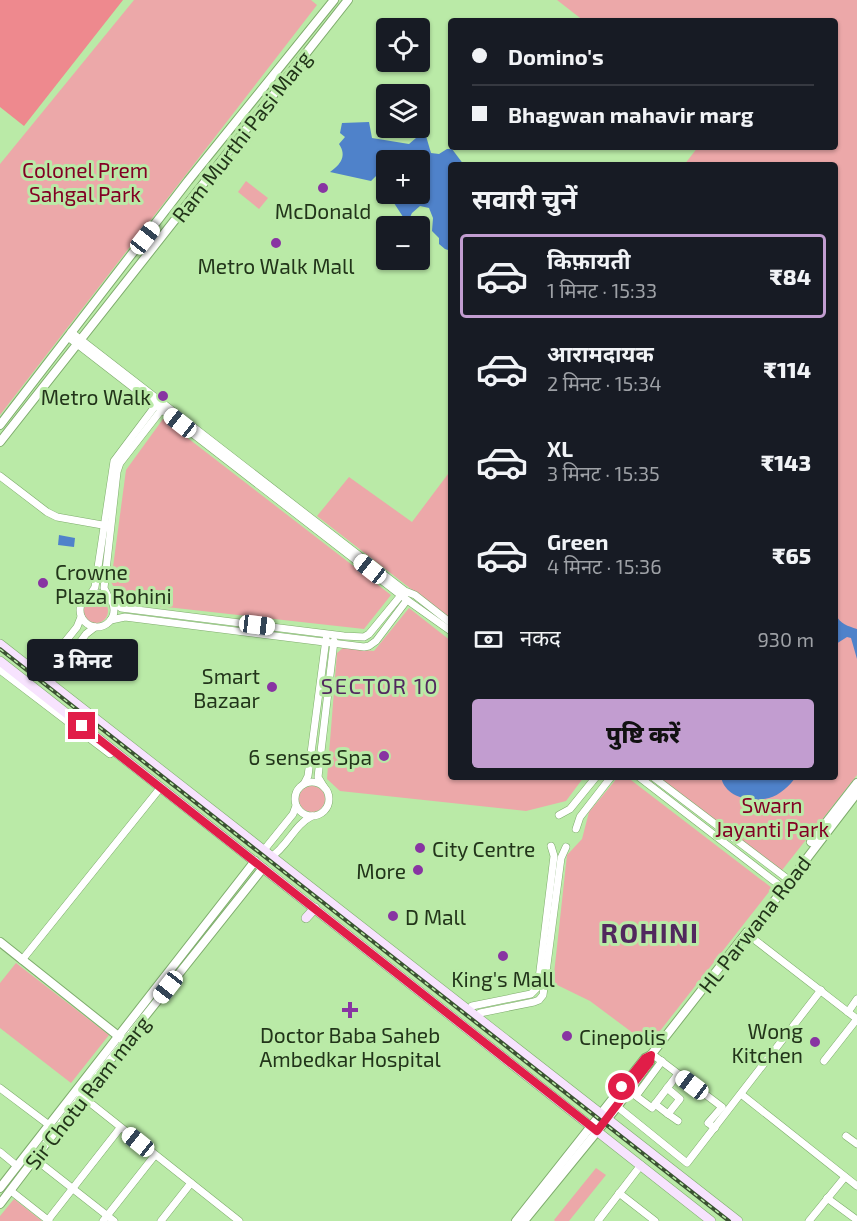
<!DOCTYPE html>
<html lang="hi">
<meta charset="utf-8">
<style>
:root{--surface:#171b24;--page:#20242c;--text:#f1f3f6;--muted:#9ea1a6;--line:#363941;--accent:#c29dd0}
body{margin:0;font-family:"Exo 2","Noto Sans Devanagari",sans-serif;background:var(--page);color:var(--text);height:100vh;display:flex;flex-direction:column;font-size:22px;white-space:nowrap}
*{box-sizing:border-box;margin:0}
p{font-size:20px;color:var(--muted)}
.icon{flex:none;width:33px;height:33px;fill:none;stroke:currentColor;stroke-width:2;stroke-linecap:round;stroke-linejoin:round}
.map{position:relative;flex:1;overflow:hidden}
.panel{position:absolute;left:448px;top:162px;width:390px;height:618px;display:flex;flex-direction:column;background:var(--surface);border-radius:6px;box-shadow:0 2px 4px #0004}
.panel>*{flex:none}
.top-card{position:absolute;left:448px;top:18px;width:390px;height:132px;border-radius:6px;box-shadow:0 2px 4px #0004;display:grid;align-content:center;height:132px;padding:0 24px;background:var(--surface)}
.fabs{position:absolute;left:376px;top:18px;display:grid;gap:12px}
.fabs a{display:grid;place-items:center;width:54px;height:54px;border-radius:6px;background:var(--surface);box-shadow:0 2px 4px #0004;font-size:30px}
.end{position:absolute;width:27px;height:27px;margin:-14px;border:8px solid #e11d48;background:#fff;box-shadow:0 0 0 3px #fff}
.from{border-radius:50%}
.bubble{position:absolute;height:42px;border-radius:6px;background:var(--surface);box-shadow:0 2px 4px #0004;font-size:20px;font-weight:800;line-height:42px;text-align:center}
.car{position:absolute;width:18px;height:36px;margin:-18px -9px;border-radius:8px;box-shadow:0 0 4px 2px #0007;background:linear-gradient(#fff 24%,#345 0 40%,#fff 0 76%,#345 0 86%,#fff 0)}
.top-card b{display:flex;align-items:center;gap:21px;height:57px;font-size:22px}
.top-card b+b{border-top:2px solid var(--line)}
.top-card i{width:15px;height:15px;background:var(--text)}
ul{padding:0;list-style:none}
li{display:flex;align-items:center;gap:18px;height:84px;margin:0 12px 9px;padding:0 12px;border:3px solid transparent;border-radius:6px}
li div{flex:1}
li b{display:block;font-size:22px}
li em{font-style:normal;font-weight:800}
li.active{border-color:var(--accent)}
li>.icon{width:54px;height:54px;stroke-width:1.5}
h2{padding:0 24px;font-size:27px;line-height:72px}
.pay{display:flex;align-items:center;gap:15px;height:66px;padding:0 24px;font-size:22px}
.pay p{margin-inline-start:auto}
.button{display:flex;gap:12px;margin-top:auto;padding:12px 24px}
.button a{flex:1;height:69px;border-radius:6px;background:var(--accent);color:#111;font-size:24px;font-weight:800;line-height:69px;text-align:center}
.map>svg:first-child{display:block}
.green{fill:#eca8a9}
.forest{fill:#ee898e}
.water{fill:#4f82ca}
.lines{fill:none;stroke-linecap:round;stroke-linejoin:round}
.minor-casing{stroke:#7eac6c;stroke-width:8}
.tertiary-casing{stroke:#7eac6c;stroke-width:10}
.secondary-casing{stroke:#7eac6c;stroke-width:10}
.minor{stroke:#fff;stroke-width:7}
.tertiary{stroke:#fff;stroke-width:8}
.secondary{stroke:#f7e3fe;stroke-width:9}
.rail-casing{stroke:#3b5332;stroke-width:4}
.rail{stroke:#baeaa7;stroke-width:1.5;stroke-dasharray:4.5;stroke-linecap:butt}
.route{stroke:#e11d48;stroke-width:8}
.poi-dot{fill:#8834a2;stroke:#baeaa7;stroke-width:2}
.labels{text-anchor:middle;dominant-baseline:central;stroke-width:6;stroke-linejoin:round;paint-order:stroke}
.street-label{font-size:21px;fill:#22351a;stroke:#baeaa7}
.park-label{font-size:21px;fill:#820024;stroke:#baeaa7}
.poi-label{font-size:21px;fill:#22351a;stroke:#baeaa7;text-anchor:end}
.neighbourhood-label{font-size:22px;letter-spacing:1.5px;fill:#51285e;stroke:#baeaa7}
.district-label{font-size:27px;font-weight:bold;letter-spacing:1.5px;fill:#51285e;stroke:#baeaa7}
</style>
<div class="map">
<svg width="857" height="1221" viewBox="0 0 857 1221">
<rect width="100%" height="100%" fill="#baeaa7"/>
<g class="green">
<path d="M134,0H311L317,5L0,415V164Z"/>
<path d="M557,0H857V775L779,874L654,777H836V165H684L698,147H836V21H584Z"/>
<path d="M246,181L268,198L259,209L238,192Z"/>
<path d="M163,419L391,595L364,629L122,602L111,582L126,470Z"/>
<path d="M451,470V620L317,516L349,477L412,522Z"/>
<circle cx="96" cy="611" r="12"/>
<path d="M409,608L451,641L452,777H584L566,801L526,811L340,791L327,779L337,653L343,648L374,651Z"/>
<path d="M618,777H627L772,888L649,1045L590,1001L553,983L567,855L582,839L589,812Z"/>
<circle cx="312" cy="799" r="13"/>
<path d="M16,963L109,1035L71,1083L0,1028V983Z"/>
<path d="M596,1168L606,1175L569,1221H555L554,1220Z"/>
<path d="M14,1199L42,1221H0V1216Z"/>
</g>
<path class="forest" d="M0,0H123L24,126L0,107Z"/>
<g class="water">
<path d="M369,122L372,138L409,144L416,138L426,136L431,153L439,154L447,149H452L464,165H452L451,251L445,249L439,244V238L432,231L433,218L429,208L420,206L412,213L407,223L392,200L397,194H420V160H387V183L377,175L371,181L330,172C341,164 347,156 339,144L345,137L340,133L342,123Z"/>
<path d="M59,535L75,538L74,547L58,545Z"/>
<path d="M836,615C840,624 848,626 857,629V659L851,638L847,637L836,644Z"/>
<path d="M721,777H796C790,785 779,796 769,798C750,803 725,797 721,777Z"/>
</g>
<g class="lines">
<defs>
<g id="minor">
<path d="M71,332L405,591L415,595L452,624"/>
<path d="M68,337L407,600L452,632"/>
<path d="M0,476L47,512L57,517L108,526"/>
<circle cx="97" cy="610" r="17"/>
<path d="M90,595L95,587L114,461L156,405"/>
<path d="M109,598L104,588L117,472L120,463L162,409"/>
<path d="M111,601L121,608L344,636L364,637L369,634L402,594L406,593"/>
<path d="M111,620L125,617L364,647L369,646L376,641L407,600"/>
<path d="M0,670L110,754L114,751"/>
<path d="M39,674L77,627L81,617"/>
<path d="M50,683L86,634L95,627"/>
<path d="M639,777L783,888"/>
<path d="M653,777L789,880"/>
<circle cx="312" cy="799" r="17"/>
<path d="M304,784L308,776L326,639"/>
<path d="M324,787L318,777L334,641"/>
<path d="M559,815L570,809L596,777"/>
<path d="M576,829L580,817L611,777"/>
<path d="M264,850L293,814L296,806"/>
<path d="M271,857C288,846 294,825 312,816"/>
<path d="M746,933L857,1019"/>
<path d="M22,960L161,787"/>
<path d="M472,1006L531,994L538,987L554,856L551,846"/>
<path d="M848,1012L857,999"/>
<path d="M480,1013L534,1002L539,1000L543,995L561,858L566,847"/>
<path d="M652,1054L722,1107L708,1123L715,1128"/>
<path d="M662,1061L636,1096L652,1108L678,1074"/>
<path d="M824,1061L857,1019"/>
<path d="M0,1088L49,1125"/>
<path d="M667,1088L680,1099L668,1114L678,1121"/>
<path d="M79,1094L239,1221"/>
<path d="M741,1094L857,1186"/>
<path d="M614,1104L687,1163L821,990"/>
<path d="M655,1104L668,1114"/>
<path d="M846,1136L857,1144"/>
<path d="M0,1152L17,1166"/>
<path d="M35,1159L114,1221"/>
<path d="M11,1191L49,1221"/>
<path d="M619,1193L655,1221"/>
<path d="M827,1198L857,1220"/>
<path d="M48,1220L120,1128"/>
<path d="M103,1221L155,1155"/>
<path d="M161,1221L191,1183"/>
<path d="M598,1221L641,1165"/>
<path d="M809,1221L845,1177"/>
</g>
<g id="tertiary">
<path d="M0,425L188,181L334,0"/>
<path d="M0,442L348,0"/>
<path d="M811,842L857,783"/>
<path d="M0,942L122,1039"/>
<path d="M0,1188L255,861"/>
<path d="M0,1204L92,1083L263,868"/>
<path d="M516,1221L645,1058L651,1055L747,932L752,930L857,793"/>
<path d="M524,1221L617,1107L650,1062L651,1055"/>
</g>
<g id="secondary">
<path d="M0,644L738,1221"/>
<path d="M0,661L711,1221"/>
<path d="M306,918L315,908"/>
</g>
</defs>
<use href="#minor" class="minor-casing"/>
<use href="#tertiary" class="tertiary-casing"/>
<use href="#secondary" class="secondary-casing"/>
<use href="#minor" class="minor"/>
<use href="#tertiary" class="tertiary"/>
<use href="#secondary" class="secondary"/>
<defs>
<path id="rail" d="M0,649L729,1221"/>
</defs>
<use href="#rail" class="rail-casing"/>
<use href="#rail" class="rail"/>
</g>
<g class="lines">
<path class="route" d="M82,726L597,1131L650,1062L651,1055L645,1058L622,1087"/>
</g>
<g class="poi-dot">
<circle cx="323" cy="188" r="6"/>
<circle cx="276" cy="243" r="6"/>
<circle cx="163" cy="396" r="6"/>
<circle cx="43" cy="583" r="6"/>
<circle cx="272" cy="687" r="6"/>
<circle cx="384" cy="756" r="6"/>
<circle cx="420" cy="848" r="6"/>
<circle cx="418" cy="870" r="6"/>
<circle cx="393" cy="916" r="6"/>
<circle cx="503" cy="956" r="6"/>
<path d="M347 1001h6v6h6v6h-6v6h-6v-6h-6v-6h6z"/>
<circle cx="567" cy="1036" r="6"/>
<circle cx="815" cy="1042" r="6"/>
</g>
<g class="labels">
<g class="street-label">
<text transform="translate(241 136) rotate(-52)">Ram Murthi Pasi Marg</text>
<text transform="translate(754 924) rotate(-52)">HL Parwana Road</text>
<text transform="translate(87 1092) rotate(-52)">Sir Chotu Ram marg</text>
</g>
<g class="park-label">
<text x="85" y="169">Colonel Prem<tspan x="85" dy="24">Sahgal Park</tspan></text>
<text x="772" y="804">Swarn<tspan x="772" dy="24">Jayanti Park</tspan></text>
</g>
<g class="poi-label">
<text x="323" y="210" text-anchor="middle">McDonald</text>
<text x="276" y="265" text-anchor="middle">Metro Walk Mall</text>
<text x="151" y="396">Metro Walk</text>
<text x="55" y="571" text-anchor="start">Crowne<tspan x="55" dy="24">Plaza Rohini</tspan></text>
<text x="260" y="675">Smart<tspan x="260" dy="24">Bazaar</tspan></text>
<text x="372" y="756">6 senses Spa</text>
<text x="432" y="848" text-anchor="start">City Centre</text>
<text x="406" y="870">More</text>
<text x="405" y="916" text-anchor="start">D Mall</text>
<text x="503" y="978" text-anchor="middle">King's Mall</text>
<text x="803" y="1030">Wong<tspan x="803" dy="24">Kitchen</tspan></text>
<text x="350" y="1034" text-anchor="middle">Doctor Baba Saheb<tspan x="350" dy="24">Ambedkar Hospital</tspan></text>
<text x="579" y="1036" text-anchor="start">Cinepolis</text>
</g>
<g class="neighbourhood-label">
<text x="380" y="685">SECTOR 10</text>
</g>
<g class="district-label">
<text x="650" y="932">ROHINI</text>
</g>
</g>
</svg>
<div class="fabs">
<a><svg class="icon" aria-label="locate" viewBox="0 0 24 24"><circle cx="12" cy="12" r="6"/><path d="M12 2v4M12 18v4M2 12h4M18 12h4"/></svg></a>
<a><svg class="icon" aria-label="layers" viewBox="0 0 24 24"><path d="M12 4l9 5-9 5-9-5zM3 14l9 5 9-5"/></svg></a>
<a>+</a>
<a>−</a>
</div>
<i class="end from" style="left:622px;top:1087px"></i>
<i class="end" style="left:82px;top:726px"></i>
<div class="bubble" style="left:27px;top:639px;width:111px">3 मिनट</div>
<i class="car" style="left:145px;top:238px;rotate:38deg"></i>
<i class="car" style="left:180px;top:423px;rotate:308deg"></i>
<i class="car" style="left:370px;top:569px;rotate:308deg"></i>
<i class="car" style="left:257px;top:625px;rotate:97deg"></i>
<i class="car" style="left:168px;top:987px;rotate:218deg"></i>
<i class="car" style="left:692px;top:1085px;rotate:307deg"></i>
<i class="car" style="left:138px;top:1142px;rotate:309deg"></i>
<div class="top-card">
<b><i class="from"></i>Domino's</b>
<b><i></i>Bhagwan mahavir marg</b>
</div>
<section class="panel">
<h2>सवारी चुनें</h2>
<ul>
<li class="active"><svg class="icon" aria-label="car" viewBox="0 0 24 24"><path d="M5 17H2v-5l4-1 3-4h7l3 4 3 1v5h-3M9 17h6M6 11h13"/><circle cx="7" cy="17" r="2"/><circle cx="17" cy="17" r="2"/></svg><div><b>किफ़ायती</b><p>1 मिनट · 15:33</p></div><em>₹84</em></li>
<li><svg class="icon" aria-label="car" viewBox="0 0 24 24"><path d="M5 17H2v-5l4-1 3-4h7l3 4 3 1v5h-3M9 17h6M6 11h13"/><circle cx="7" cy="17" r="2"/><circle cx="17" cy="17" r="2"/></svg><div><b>आरामदायक</b><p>2 मिनट · 15:34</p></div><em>₹114</em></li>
<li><svg class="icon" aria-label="car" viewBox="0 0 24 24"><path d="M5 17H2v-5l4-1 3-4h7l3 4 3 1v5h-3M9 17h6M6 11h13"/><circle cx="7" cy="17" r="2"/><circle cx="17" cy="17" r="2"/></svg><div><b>XL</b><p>3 मिनट · 15:35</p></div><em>₹143</em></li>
<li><svg class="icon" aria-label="car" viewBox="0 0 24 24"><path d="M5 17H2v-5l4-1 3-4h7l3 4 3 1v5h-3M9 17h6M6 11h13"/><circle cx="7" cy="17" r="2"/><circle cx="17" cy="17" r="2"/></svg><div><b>Green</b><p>4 मिनट · 15:36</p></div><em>₹65</em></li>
</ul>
<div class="pay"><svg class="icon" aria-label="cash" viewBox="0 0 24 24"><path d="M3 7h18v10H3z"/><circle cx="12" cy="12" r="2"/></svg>नकद<p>930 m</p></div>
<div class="button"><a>पुष्टि करें</a></div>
</section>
</div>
